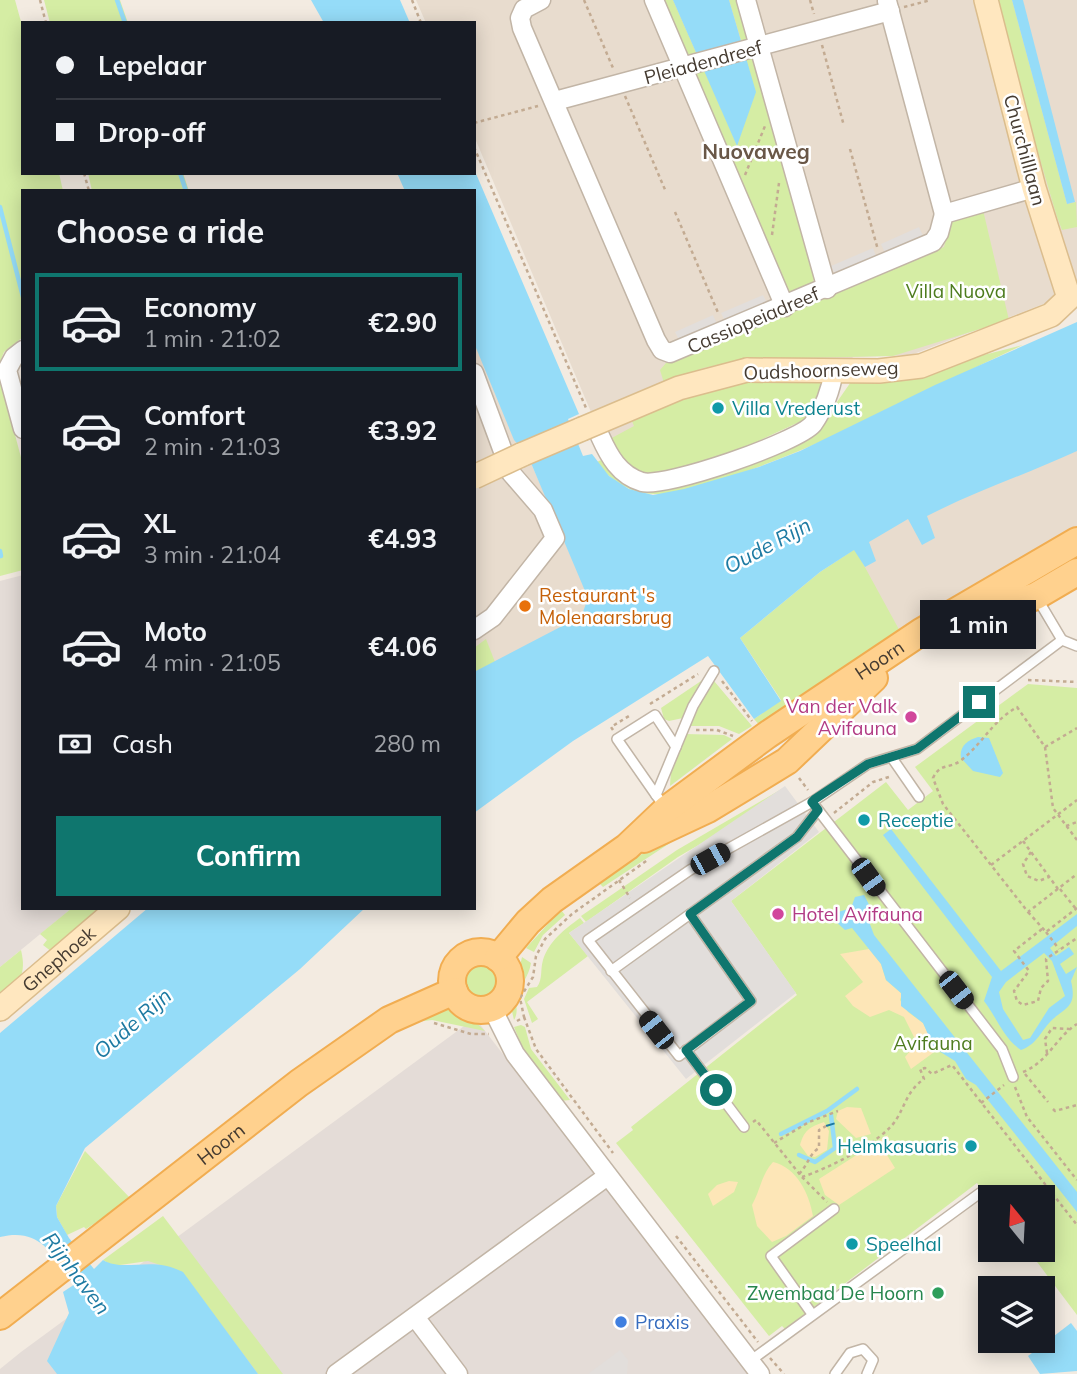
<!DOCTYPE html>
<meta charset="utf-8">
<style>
:root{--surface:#171b24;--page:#20242c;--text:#f1f3f6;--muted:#9ea1a6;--line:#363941;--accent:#0f766e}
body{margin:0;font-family:Mulish,sans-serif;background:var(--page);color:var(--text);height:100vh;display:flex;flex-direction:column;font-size:26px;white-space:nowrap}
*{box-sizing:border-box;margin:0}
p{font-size:23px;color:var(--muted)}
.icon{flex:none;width:38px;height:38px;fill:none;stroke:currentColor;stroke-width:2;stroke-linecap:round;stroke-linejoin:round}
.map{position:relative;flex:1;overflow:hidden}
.sheet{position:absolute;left:21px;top:189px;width:455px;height:721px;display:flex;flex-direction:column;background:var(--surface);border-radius:0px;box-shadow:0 4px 18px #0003}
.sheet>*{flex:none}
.top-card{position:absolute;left:21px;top:21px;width:455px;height:154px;border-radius:0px;box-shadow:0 4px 18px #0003;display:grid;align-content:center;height:154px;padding:0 35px;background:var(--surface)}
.needle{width:46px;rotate:342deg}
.tools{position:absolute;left:978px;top:1185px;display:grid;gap:14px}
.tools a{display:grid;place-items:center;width:77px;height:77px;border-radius:0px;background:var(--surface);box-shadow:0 4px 18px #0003;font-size:35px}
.end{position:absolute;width:32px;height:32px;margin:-16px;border:9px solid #0f766e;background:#fff;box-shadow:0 0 0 4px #fff}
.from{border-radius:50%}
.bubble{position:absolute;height:49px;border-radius:0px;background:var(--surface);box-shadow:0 4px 18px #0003;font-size:23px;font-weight:700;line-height:49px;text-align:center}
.car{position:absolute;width:21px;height:42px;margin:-21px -10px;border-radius:9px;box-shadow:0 0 5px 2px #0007;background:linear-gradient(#222 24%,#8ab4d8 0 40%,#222 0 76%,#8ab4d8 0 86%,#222 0)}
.top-card b{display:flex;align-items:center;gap:24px;height:66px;font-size:26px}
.top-card b+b{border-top:2px solid var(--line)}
.top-card i{width:18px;height:18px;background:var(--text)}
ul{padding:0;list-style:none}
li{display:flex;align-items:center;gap:21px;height:98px;margin:0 14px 10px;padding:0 21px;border:4px solid transparent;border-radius:0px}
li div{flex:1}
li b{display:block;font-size:26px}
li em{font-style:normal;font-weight:700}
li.selected{border-color:var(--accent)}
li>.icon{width:63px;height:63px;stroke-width:1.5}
h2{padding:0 35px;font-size:32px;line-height:84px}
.pay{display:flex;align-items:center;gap:18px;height:77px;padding:0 35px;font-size:26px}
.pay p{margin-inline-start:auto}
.primary-button{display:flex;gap:14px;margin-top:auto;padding:14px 35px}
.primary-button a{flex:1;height:80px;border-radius:0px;background:var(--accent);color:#fff;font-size:28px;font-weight:700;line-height:80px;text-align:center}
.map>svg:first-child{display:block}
.residential{fill:#e8dcce}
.industrial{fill:#e4dcd7}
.green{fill:#d5eda4}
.sand{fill:#fde6b7}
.parking{fill:#e2dedb}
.water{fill:#95dcf8;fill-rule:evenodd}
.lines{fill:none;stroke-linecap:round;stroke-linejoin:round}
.stream{stroke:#95dcf8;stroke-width:4.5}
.ferry{stroke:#1d7aa2;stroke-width:2;stroke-dasharray:9 7;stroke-linecap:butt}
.lane-casing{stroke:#c2b5a6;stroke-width:12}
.street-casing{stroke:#c2b5a6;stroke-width:21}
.secondary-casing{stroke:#dbbd8d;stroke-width:26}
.primary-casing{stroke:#f1ad51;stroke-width:30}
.path{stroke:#c3ab92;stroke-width:2.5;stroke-dasharray:3.5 3.5;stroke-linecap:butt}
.lane{stroke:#fff;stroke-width:9}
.street{stroke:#fff;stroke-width:18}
.secondary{stroke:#ffe7bf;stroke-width:23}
.primary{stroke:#ffd18e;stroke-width:26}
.secondary-bridge-casing{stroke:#dbbd8d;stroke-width:26;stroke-linecap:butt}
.secondary-bridge{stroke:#ffe7bf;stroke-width:23}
.route{stroke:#0f766e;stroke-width:9}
.culture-dot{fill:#0f9aa8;stroke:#fff;stroke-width:2.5}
.food-dot{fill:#e8710a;stroke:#fff;stroke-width:2.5}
.hotel-dot{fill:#d1479c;stroke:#fff;stroke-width:2.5}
.leisure-dot{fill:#2e9e5b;stroke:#fff;stroke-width:2.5}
.shop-dot{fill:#3f7fe0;stroke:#fff;stroke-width:2.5}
.labels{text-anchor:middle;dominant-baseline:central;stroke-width:5;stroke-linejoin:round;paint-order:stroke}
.street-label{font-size:19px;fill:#453b31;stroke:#fff}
.park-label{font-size:19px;fill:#4e7c1f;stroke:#fff}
.culture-label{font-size:19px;fill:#0d838f;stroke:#fff;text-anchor:start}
.food-label{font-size:19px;fill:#c56008;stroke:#fff;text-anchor:start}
.hotel-label{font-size:19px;fill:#b23c85;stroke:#fff;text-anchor:end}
.leisure-label{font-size:19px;fill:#27864d;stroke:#fff;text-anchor:end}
.shop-label{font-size:19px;fill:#366cbe;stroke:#fff;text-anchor:start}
.neighbourhood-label{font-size:21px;font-weight:bold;fill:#695747;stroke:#fff}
.water-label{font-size:21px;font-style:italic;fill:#1d7aa2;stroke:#fff}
</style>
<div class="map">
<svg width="1077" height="1374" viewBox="0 0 1077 1374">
<rect width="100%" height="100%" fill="#f3ebe1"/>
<g class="residential">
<path d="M416,0H1077V291L911,355L853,357L809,421L620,460L596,411L591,412L474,136V23H426Z"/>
<path d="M474,337L593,601L587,616L474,684Z"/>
<path d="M1077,430V532L897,633L847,546Z"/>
</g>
<g class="industrial">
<path d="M23,575V908H72L0,967V581Z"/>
<path d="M475,1018L751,1374H0V1369L21,1352Z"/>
</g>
<g class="green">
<path d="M0,0H15L23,29V173H59L63,191H23V337L4,352L0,362Z"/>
<path d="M44,0H120L128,23H50Z"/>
<path d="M659,0H673L698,57L685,60Z"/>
<path d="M729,0H740L753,44L743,47Z"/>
<path d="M993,0H1012L1067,204L1076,202L1077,227L1062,230L1057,217Z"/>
<path d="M755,53L814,277L813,283L792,292L785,291L688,71L703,67L737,145L745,55Z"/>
<path d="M88,173H183L189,191H92Z"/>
<path d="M983,210L1009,320L893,356L746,359L703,368L664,383L660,370L666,363L944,247L951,220Z"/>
<path d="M1023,345C921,392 820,451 712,482C694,487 674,495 655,494C632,494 609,481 597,462L605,458L640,485L819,428L855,376L960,361Z"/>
<path d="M0,378L23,465V570L0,576Z"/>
<path d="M816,380L822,385L808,418L696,470L643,477L616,460L608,440L634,426L631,419L682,398L749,381Z"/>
<path d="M855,549L902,635L762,728L754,719L781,700L740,638L820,572Z"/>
<path d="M486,639L495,662L474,672V648Z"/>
<path d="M704,679L683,718L669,721L664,719L661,708Z"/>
<path d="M714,681L752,726L739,734L719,726H686Z"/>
<path d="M1028,684L1077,688V1315L1028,1250H1043V1197H990V1200L977,1183L785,1329L782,1326L769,1336L616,1143L633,1130L631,1127L797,995L731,901L886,782L908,810L933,791L915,767Z"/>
<path d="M685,734L724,735L732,739L670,786L671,770Z"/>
<path d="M785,787L745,818L678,857L586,922L581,916L677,850Z"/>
<path d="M696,826L603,887L599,883L657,844Z"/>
<path d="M72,908H109L52,952L43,945L47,940L40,934Z"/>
<path d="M561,910L565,915L543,935L534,952L526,948Z"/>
<path d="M580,918L584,923L569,933L588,956L527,1002L538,1019L532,1023L524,999L529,988L537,987C543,979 540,970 543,960C549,941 565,929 580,918Z"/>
<path d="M21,950C27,975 19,984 0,1000V967Z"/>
<path d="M522,957L531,963C529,976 521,984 517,996C515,1005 519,1012 514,1020L511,1007Z"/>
<circle cx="481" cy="981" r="16"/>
<path d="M447,1009L471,1018L485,1031L432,1020L416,1022L390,1035L397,1024Z"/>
<path d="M521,1025L525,1027L531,1049L570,1100L560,1101L527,1059L514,1027Z"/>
<path d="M85,1151L131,1199L86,1229L84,1227L67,1235L57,1217L56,1206Z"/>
<path d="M163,1216L283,1374H258L182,1272L148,1261L113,1266L103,1260Z"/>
</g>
<g class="sand">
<path d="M869,949L881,964L886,980L902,994L900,1000L908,1012L923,1023L937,1050L911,1069L905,1057L917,1043L904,1017L889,1010L870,1017L853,1006L845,996L863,982L840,954Z"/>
<path d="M847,1107L861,1108L871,1134L856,1138L836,1119L838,1111Z"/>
<path d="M824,1122L829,1131L827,1150L815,1157L808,1156L800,1145C804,1130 810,1127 824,1122Z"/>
<path d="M888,1135L887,1155L895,1168L839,1205L825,1195L819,1179Z"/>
<path d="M773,1162C797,1168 809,1193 813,1216L786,1236L772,1242L757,1226L752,1205C761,1189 761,1175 773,1162Z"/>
<path d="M729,1181L738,1182L734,1192L713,1206L708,1194L717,1185Z"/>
</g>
<g class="parking">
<path d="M919,227L923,236L885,253L881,244Z"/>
<path d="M873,248L876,256L835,274L831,266Z"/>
<path d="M763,295L767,303L725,321L721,313Z"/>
<path d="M713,315L717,324L679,340L675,332Z"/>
<path d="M785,786L819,832L731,901L796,993L686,1079L569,933Z"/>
<path d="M620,1350L628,1360L627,1374H588Z"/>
</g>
<g class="water">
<path d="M311,0H400L410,23H324Z"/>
<path d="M673,0H729L756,92L737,146Z"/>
<path d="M1012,0H1023L1075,202L1067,204Z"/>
<path d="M474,169L579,414L568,419L583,456L592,454L609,476L629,489L653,495L684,489L759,467L800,451L935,385L1077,322V451C1027,474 976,491 927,516L935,538L922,545L908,519L869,542L876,561L865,567L854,550L820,572L740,638L781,701L754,719L708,656L573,741L474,813V672L566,624L583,612L588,598L528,456L514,440L474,343V191H405L397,173H474Z"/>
<path d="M978,737L989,738L1003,773L1000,777L973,771L961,758C959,746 968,740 978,737Z"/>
<path d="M891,829L1001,971L1077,914V926L1050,948L1056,956L1069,947L1074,954L1060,964L1066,974L1077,967L1071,981C1077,1006 1067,1007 1053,1019C1040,1031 1039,1043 1021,1050C1003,1038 996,1016 984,1001L992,977L883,835ZM1044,953L1052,961L1065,996L1049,1008L1030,1038L1023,1040L1003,1009L999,992L1006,982Z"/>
<path d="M864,895L873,912L867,916L874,935L1077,1192V1212L976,1085L966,1079L955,1061L934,1048L923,1023L901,1006V993L886,980L881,964L852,928L845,930L834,920L835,913L851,908L855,897Z"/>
<path d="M148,908H365L300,969L85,1148L56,1206L57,1217L69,1238L94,1269L103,1260C125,1273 151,1255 183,1272L258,1374H57L47,1361L69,1313L63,1292L75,1284C52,1255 41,1227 0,1237V1033Z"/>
<path d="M1071,1323L1077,1331V1371L1040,1374L1028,1356Z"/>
</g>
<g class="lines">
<g class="stream">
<path d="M117,0L125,23"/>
<path d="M180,173L186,191"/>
<path d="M0,207L23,297"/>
<path d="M0,551L1,556"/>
<path d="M781,1134L827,1111L857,1089"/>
<path d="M799,1155L815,1162L835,1148L831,1115"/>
</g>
<path class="ferry" d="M826,1126L839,1122"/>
<defs>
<g id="lane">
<path d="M1062,640L1077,646"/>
<path d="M892,758L919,797"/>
<path d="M656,795L617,739L655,715L676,747"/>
<path d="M812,802L1002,1049L1013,1077"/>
<path d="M666,808L656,795L693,706L714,671"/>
<path d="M690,914L751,1001L679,1056L588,940L690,870L812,802L868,764L917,749L1062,640L1037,598"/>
<path d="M611,971L797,837L818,810"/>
<path d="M686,1050L744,1127"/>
<path d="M812,1314L771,1256L834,1209"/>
<path d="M750,1361L980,1193"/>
<path d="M835,1374L850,1353L863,1349L873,1360L867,1374"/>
</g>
<g id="street">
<path d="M541,0L524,9L520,18L522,28L656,340L662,350L670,353L933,242L939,233L944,214L1034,188"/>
<path d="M654,0L785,307"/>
<path d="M746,0L827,289"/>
<path d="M887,1L944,214"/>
<path d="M555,101L890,11"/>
<path d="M23,350L14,357L7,370L23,429"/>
<path d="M474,373L511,473L543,510L555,538L493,617L474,630"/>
<path d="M600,436C609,456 619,475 642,482C666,488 798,442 813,424C825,407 831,390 834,370"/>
<path d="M492,1008L515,1054L760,1374"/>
<path d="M415,1317L458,1374"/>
<path d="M336,1374L606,1177"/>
</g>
<g id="secondary">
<path d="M747,370L879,371L921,366L1051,315L1069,298L1034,188L986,0"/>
<path d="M521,455L582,429"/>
<path id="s1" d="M0,1009L118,908"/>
</g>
<g id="primary">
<path d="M952,626L1036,596L1077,572"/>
<path d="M644,839L708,809L787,761L874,678"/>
<circle cx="481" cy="981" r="29"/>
<path id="s2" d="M498,958L528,922L552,900L627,847L667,809L767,735L921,632L1077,541"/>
<path id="s3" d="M0,1316L299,1083L389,1020L454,991"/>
</g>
</defs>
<use href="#lane" class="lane-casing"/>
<use href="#street" class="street-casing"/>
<use href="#secondary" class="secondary-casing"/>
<use href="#primary" class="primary-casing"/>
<g class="path">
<path d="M40,0L46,23"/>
<path d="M412,0L421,23"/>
<path d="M584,0L613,68"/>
<path d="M810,0L814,14"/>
<path d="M904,7L931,0"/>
<path d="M822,45L844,126"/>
<path d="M625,96L666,192"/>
<path d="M474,123L538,106"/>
<path d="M474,147L586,408"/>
<path d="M850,149L878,250"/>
<path d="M84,173L89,191"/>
<path d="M745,175L765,126"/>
<path d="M675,212L719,315"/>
<path d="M772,235L779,183"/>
<path d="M1028,680L1077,682"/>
<path d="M722,681L752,721"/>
<path d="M650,704L698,674"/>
<path d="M613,730L611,727L629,716"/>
<path d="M696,730H717L733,736"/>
<path d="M1045,747L1077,728"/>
<path d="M799,778L808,790"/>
<path d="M834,813L873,782L892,776"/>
<path d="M1066,826L1077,822"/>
<path d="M1077,840L1053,808L1045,747L1017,707C990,723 982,745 960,761C949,769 940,763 933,778L943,804L1028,912L1077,874"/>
<path d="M1023,841L1058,889"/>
<path d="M1031,852L1023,864L1027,876L1039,881L1049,877"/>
<path d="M991,865L1077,800"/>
<path d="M619,880L630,898"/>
<path d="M1060,889L1076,909"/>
<path d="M1028,912L1046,932L1077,908"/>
<path d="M1042,929L1014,951L1029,971L1014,991L1017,1001L1023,1005L1038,1001L1041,988L1048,981L1046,959L1077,938"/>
<path d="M1046,932L1059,949"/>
<path d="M524,1017L536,1049L613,1153"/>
<path d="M517,1021L524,1017L520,998L533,977L536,956L545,939L572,914L649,859"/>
<path d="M434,1023L471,1034H489"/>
<path d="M1047,1053L1045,1039L1052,1028L1069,1029"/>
<path d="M1023,1072C1048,1062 1056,1037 1077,1024"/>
<path d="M1025,1074L1048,1102"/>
<path d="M1015,1087L1027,1117L1077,1180"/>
<path d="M981,1103L1004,1085"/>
<path d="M1053,1109L1055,1111L1077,1105"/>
<path d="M753,1122L756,1120L802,1177C827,1169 882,1142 896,1120C906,1104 907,1091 924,1079L920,1069L925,1068L932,1074L952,1065L1077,1225"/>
<path d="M774,1143L809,1122L838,1111"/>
<path d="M799,1174C808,1165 809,1154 819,1148V1130L826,1126"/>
<path d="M802,1177L827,1202"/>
<path d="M676,1236L758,1342"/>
<path d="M770,1358L784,1374"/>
</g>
<use href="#lane" class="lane"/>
<use href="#street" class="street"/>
<use href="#secondary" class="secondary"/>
<use href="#primary" class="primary"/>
<defs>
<g id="secondary-bridge">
<path d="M582,429L679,388L747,370"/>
<path d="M474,477L521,455"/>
</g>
</defs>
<use href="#secondary-bridge" class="secondary-bridge-casing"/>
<use href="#secondary-bridge" class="secondary-bridge"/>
</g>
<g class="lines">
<path class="route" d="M716,1090L686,1050L751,1001L690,914L797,837L818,810L812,802L815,799L868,764L917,749L979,702"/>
</g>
<g class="culture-dot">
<circle cx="718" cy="408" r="7"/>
<circle cx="864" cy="820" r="7"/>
<circle cx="971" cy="1146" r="7"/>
<circle cx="852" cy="1244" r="7"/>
</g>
<circle class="food-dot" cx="525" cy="606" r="7"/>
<g class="hotel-dot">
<circle cx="911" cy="717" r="7"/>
<circle cx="778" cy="914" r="7"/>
</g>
<circle class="leisure-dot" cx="938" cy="1293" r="7"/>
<circle class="shop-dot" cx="621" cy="1322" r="7"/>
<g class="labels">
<g class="street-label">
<text transform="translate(703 62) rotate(-15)">Pleiadendreef</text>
<text transform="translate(1025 150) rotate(75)">Churchilllaan</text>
<text transform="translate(753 320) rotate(-23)">Cassiopeiadreef</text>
<text transform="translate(821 370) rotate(-2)">Oudshoornseweg</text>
<text stroke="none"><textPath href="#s2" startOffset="486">Hoorn</textPath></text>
<text stroke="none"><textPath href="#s1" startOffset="77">Gnephoek</textPath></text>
<text stroke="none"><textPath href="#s3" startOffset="280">Hoorn</textPath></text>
</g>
<g class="park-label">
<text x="956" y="291">Villa Nuova</text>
<text x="933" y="1043">Avifauna</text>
</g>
<g class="culture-label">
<text x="732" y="408">Villa Vrederust</text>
<text x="878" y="820">Receptie</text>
<text x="957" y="1146" text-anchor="end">Helmkasuaris</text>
<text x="866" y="1244">Speelhal</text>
</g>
<g class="food-label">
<text x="539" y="595">Restaurant 's<tspan x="539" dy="22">Molenaarsbrug</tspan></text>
</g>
<g class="hotel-label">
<text x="897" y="706">Van der Valk<tspan x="897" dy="22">Avifauna</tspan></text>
<text x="792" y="914" text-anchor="start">Hotel Avifauna</text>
</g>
<g class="leisure-label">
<text x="924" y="1293">Zwembad De Hoorn</text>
</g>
<g class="shop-label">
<text x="635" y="1322">Praxis</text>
</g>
<g class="neighbourhood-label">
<text x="756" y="151">Nuovaweg</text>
</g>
<g class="water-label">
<text transform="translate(767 545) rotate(-28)">Oude Rijn</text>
<text transform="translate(132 1023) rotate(-41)">Oude Rijn</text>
<text transform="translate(77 1273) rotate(53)">Rijnhaven</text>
</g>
</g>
</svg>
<div class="tools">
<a><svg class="needle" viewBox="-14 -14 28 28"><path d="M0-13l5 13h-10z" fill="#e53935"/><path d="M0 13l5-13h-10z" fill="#9ea1a6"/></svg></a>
<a><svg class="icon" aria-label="layers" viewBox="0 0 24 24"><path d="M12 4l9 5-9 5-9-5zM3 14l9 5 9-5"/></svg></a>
</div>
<i class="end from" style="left:716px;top:1090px"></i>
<i class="end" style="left:979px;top:702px"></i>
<div class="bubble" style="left:920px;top:600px;width:116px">1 min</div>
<i class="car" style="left:710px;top:859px;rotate:61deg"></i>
<i class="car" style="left:868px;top:877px;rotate:144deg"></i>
<i class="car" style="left:956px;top:990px;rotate:142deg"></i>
<i class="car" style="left:656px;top:1030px;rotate:322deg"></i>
<div class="top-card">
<b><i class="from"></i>Lepelaar</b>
<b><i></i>Drop-off</b>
</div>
<section class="sheet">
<h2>Choose a ride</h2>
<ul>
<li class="selected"><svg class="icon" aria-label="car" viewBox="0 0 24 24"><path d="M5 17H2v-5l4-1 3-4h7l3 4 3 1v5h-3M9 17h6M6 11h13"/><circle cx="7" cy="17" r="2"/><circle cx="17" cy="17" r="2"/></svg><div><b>Economy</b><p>1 min · 21:02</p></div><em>€2.90</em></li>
<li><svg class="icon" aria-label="car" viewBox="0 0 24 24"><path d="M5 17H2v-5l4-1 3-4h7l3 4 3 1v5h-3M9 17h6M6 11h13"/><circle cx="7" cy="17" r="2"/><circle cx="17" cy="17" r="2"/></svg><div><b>Comfort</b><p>2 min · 21:03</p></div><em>€3.92</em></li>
<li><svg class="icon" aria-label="car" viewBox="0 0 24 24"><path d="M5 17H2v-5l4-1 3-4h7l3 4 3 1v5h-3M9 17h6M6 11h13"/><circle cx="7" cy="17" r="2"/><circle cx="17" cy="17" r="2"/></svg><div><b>XL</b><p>3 min · 21:04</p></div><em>€4.93</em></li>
<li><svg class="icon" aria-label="car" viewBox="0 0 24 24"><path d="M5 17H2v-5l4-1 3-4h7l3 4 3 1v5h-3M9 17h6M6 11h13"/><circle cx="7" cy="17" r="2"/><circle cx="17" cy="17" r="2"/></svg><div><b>Moto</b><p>4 min · 21:05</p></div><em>€4.06</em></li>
</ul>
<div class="pay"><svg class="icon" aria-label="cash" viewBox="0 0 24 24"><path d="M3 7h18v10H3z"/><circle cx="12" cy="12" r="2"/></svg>Cash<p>280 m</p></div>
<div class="primary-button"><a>Confirm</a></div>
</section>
</div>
